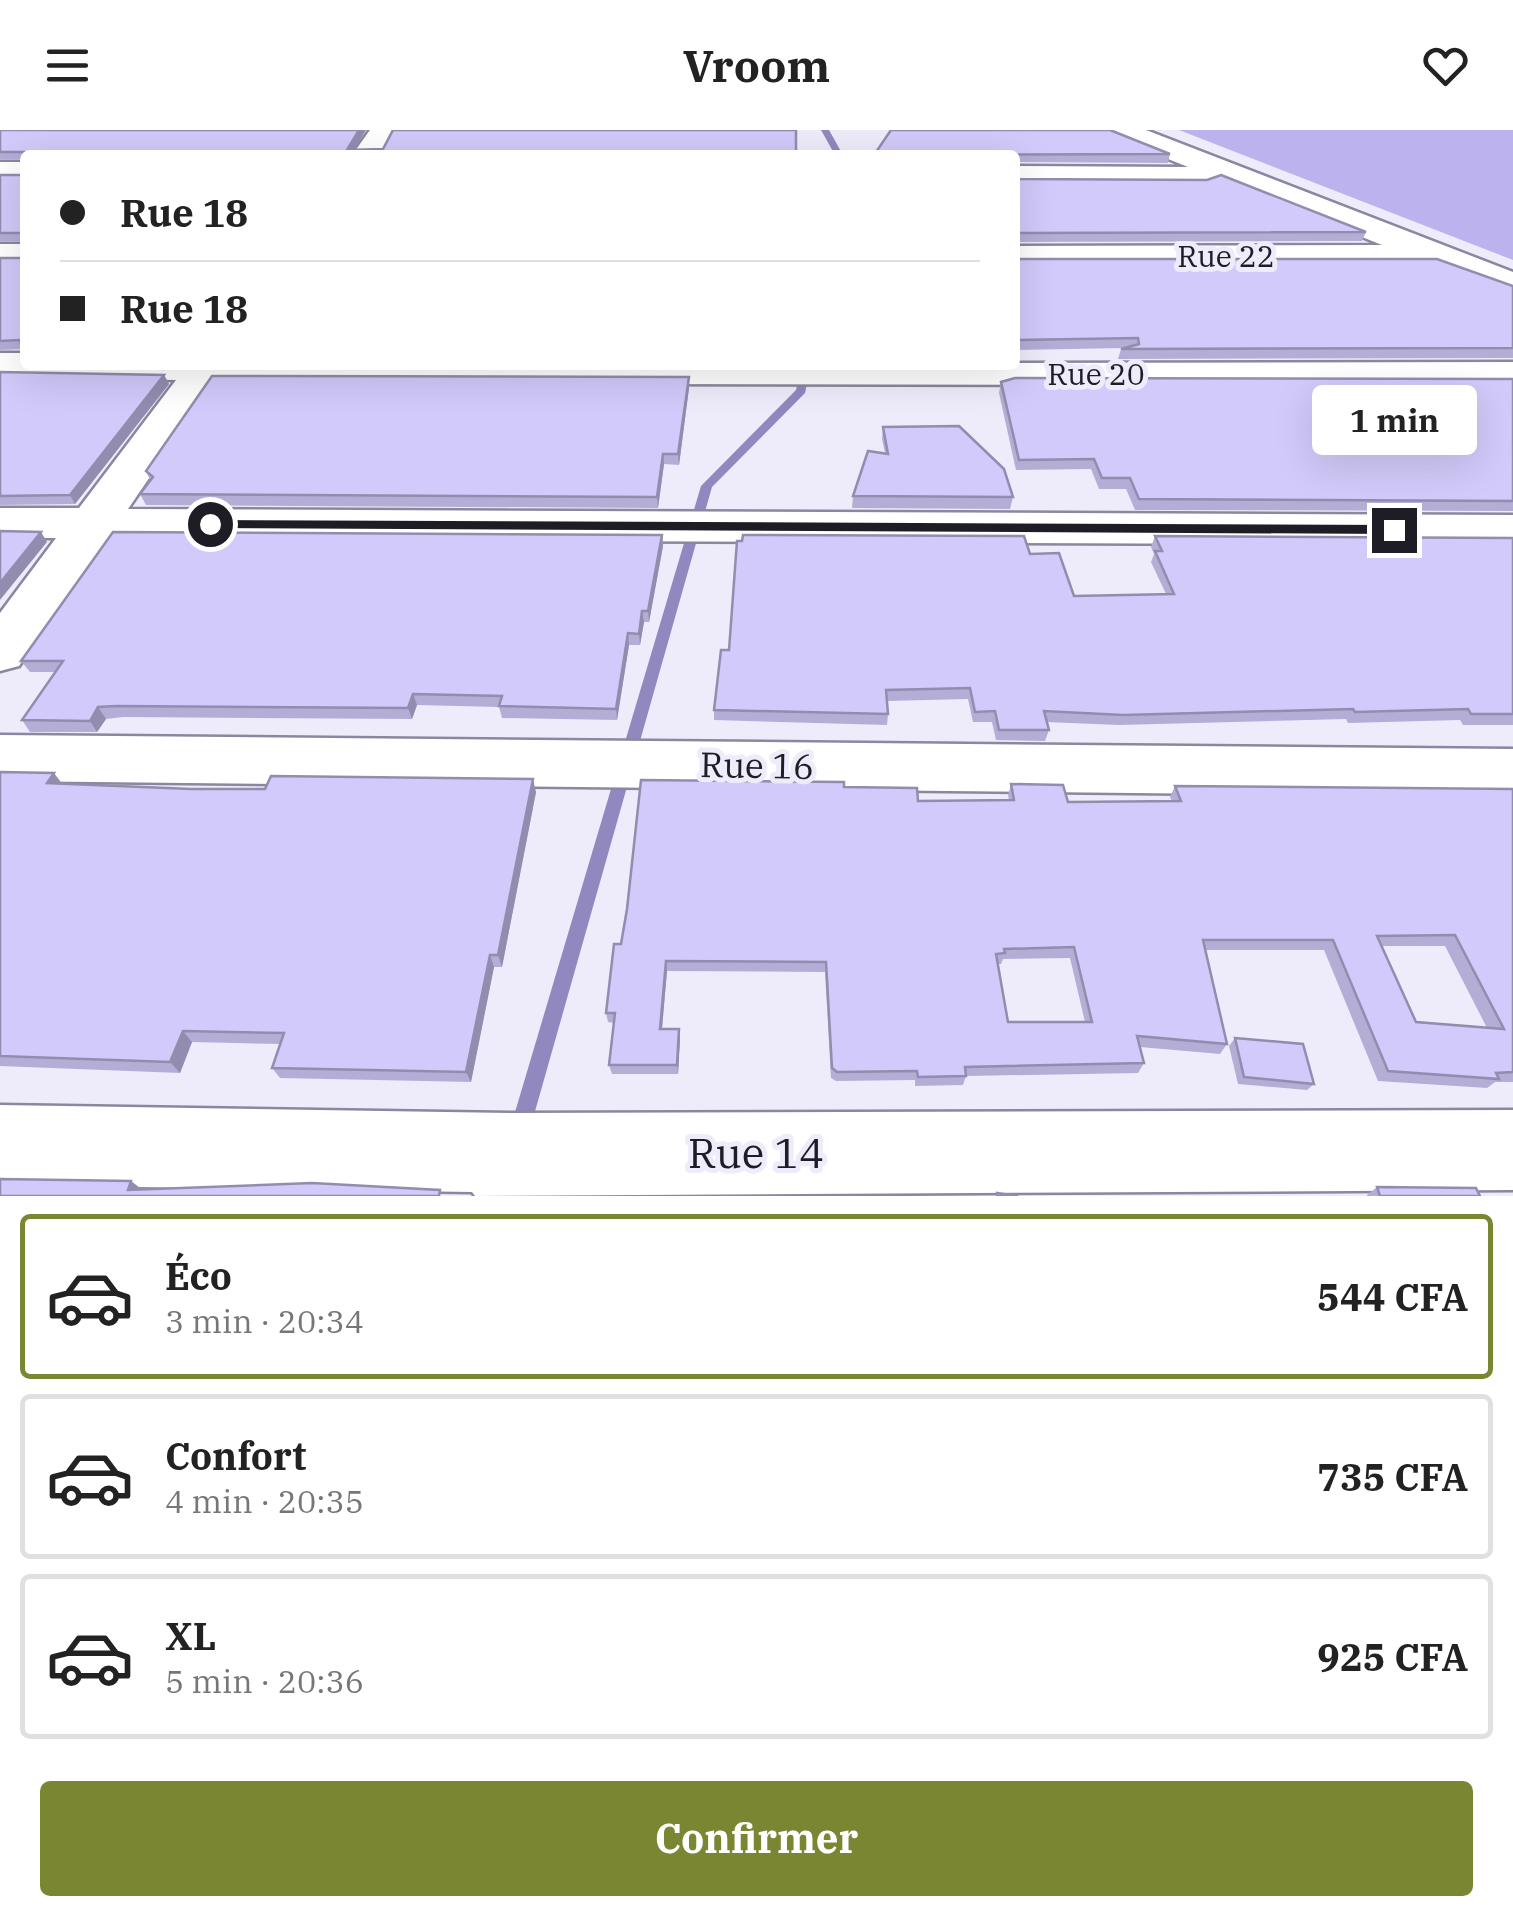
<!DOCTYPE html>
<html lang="fr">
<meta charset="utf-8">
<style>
:root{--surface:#fff;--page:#f2f2f2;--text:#222;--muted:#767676;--line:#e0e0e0;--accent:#7b8633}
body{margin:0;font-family:"IBM Plex Serif",serif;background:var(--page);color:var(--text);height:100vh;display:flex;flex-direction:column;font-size:38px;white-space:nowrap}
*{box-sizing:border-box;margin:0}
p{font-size:32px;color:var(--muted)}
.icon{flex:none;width:55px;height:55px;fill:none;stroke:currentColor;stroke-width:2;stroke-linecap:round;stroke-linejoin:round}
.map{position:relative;height:1066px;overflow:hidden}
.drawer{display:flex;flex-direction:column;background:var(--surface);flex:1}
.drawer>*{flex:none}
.top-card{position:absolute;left:20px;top:20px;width:1000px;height:220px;border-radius:10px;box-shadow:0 10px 40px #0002;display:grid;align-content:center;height:220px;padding:0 40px;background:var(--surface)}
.end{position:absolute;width:45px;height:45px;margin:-22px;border:12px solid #1e1d26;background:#fff;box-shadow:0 0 0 5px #fff}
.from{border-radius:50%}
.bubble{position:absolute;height:70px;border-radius:10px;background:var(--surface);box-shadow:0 10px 40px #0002;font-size:32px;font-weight:800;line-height:70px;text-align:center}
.top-card b{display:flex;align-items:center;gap:35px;height:95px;font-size:38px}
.top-card b+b{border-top:2px solid var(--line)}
.top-card i{width:25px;height:25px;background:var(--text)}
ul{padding:18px 0 0;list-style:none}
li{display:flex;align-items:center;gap:30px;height:165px;margin:0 20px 15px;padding:0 20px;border:5px solid var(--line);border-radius:10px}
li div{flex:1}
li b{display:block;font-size:38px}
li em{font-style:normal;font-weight:800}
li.on{border-color:var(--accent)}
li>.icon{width:90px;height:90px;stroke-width:1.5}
.button{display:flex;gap:20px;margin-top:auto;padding:20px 40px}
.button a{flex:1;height:115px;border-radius:10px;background:var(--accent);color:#fff;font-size:40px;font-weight:800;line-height:115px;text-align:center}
header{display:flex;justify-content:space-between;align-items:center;height:130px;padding:0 40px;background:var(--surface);font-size:45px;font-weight:800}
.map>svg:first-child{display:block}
.green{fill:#bcb3ee}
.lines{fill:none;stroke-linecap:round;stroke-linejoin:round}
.stream{fill:#9188c0;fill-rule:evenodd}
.minor-casing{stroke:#8a879e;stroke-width:5}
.minor{fill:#fff;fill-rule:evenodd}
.wall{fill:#b4aed7;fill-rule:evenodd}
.shaded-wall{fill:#928daf}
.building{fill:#d1cafa;stroke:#928daf;stroke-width:2.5;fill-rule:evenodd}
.route{fill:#1e1d26}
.labels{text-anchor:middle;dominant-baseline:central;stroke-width:10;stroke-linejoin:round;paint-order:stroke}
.far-street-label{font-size:30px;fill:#1e1d26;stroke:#eeecfb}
.street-label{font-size:35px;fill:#1e1d26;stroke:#eeecfb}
.near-street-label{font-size:42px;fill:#1e1d26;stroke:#eeecfb}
</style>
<header><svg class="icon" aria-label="menu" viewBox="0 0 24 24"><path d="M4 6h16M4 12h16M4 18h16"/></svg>Vroom<svg class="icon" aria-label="heart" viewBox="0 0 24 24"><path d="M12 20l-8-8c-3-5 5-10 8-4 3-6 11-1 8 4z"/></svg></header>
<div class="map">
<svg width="1513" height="1066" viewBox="0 0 1513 1066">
<rect width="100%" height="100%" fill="#eeecfb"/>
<path class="green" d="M1179,0H1513V130Z"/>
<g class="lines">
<g class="stream">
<path d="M821,0H829L843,25H835Z"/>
<path d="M802,235L811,236L805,263L712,357L530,999L527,1006L520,1009L513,1006L510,999L701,356L796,260Z"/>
</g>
<defs>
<g id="minor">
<path d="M370,0H398L382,25H352Z"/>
<path d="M1107,0H1146L1513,142V166L1433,135L1015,136V116L1382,115L1217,49L1204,55L1015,54V36L1188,37L1111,6Z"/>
<rect x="0" y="32" width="25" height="18"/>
<rect x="0" y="114" width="25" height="20"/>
<path d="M0,223H25V235L1513,232V256L214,253L128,379L1513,385V415L107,409L19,536L0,541V483L56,408H0V378H79L176,250L0,247Z"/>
<path d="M0,605L1513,619V667L0,651Z"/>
<path d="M0,975L513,983L1513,980V1060L475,1066L472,1062L0,1055Z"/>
</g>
</defs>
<use href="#minor" class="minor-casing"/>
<use href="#minor" class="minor"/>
</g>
<g class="wall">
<path d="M0,0H366L354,20L796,25H25V224L23,219L0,220V128H23V111H0V45H24V29H0Z"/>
<path d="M891,0L1170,24L1168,33L1015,32V25Z"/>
<path d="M1017,49L1366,102L1362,111L1015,112Z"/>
<path d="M1015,129L1513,156V228L1118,229L1121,219L1124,218L1015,220Z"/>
<path d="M0,242L164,245L169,254L75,374L0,375Z"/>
<path d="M1513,250V381L1135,380L1126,359H1099L1091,339L1016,340L999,263L1001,252Z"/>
<path d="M689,258L679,335L664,334L658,378L146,375L140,364L150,350L146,341Z"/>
<path d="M883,297L1013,367L1010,379L852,378L853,366L885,323L882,309Z"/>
<path d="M662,405L663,416L649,492H644L640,515H629L617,590L502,588L499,577L417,575L412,589L123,587L106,589L97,602H30L22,590L55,542H30L21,531Z"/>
<path d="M1155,406L1513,408V595H1463L1460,590L1348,593L1346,589L1119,595L1046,592L1049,600L1045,611L996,610L992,592H973L968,569L887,571L888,584L887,595L714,590V580L729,520L1030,424L1074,466L1166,464L1151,432L1154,424L1151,417Z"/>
<path d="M0,642L62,653L191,659L536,662L502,837H494L471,952L280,948L272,938L281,914L192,912L180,943L0,936Z"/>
<path d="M1011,654L1068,672L1172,671L1170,667L1175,656L1513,659V952H1495L1487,958L1378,951L1324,820H1206L1227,914L1220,924L1140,917L1144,933L1138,943L966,946L963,955L915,956V950L836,951L831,948L825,842L667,841L662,899H679L680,909L678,944H612L609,935L614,893L608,892L606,883L621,814L844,657L918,671L1009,670L1008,665ZM1382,816H1445L1487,898L1416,892ZM1070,828L1085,892H1008L998,834H1001L1003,829Z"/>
<path d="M1235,908L1314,954L1307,960L1238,954L1229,916Z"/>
<path d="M1377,1057L1480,1066H1367V1065Z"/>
</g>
<g class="shaded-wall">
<path d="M359,0H366L351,25L347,20Z"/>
<path d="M164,245L169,254L75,374L70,365Z"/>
<path d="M689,247V258L679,335L678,324Z"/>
<path d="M663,324L664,334L658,378L657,367Z"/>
<path d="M41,402L47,412L0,470V453Z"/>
<path d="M662,405L663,416L649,492L648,481Z"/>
<path d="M642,481L644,492L640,515L639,504Z"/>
<path d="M628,503L629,515L617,590L616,579Z"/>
<path d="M413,564L417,575L412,589L408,578Z"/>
<path d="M98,577L106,589L97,602L90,591Z"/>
<path d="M54,643L63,655L47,653Z"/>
<path d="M533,649L536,662L502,837L498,825Z"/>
<path d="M490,825L494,837L471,952L466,942Z"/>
<path d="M666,831L667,841L661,909L660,899Z"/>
<path d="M679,899L680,909L678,944L677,935Z"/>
<path d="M183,901L192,912L180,943L170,932Z"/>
<path d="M131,1051L144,1061L128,1060Z"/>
</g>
<g class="building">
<path d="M0,0H359L347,20L383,19L393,0H796V25H25L24,222L20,210L0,211V128H23L24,103H0V45H24V22H0Z"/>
<path d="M891,0H1110L1170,24L874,25Z"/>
<path d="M1221,45L1366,102L1017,103L1015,105V47L1017,49L1207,50Z"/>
<path d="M1015,129H1437L1513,156V218L1121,219L1139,214L1138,208L1015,210Z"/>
<path d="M0,242L164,245L70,365L0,366Z"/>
<path d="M212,246L689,247L678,324H663L657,367L140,364L153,347L146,341Z"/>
<path d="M1015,248L1513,249V371L1139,369L1130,348H1102L1094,329L1019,330L1001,252Z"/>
<path d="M959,296L1004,339L1013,367L853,366L868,321L888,324L883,297Z"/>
<path d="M0,401L41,402L0,453Z"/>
<path d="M113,402L662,405L648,481H642L639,504L628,503L616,579L499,576L502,566L413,564L408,578L116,576L98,577L90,591L22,590L63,531H21Z"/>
<path d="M743,405L1024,406L1030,424L1059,423L1074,466L1174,464L1155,421H1162L1155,406L1513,408V584H1471L1468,579L1355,582L1353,579L1123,585L1044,581L1049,600H999L995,581L975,582L970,558L886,560L888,584L714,580L721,520H729L737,411H742Z"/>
<path d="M0,642L54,643L47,653L191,659H265L271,646L533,649L498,825H490L466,942L272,938L284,903L183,901L170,932L0,926Z"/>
<path d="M641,650L844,652V657L917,658L918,671L1014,670L1011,654L1063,655L1068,672L1181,671L1175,656L1513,659V942L1496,943L1499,949L1388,941L1333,810H1203L1227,914L1137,906L1144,933L965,937L966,946L918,947L917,941L837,942L832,938L826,832L666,831L660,899H679L677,935H609L615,883H606L614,814H621L627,779ZM1455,805L1504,899L1416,892L1377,806ZM1074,817L1092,892H1008L996,824L1005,823L1004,819Z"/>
<path d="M1235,908L1303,914L1314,954L1244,947Z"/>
<path d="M0,1049L131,1051L128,1060L312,1053L440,1060L439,1066H0Z"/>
<path d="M1377,1057L1476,1058L1480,1066H1380Z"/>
<path d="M997,1063L1018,1066H997Z"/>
</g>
<path class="route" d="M210,390L1394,395L1401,400L1394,404L205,398V391Z"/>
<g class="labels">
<g class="far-street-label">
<text x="1226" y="125">Rue 22</text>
<text x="1096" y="243">Rue 20</text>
</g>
<g class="street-label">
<text transform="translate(757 635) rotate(1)">Rue 16</text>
</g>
<g class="near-street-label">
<text x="756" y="1022">Rue 14</text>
</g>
</g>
</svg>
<i class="end from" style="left:210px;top:394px"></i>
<i class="end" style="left:1394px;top:400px"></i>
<div class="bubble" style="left:1312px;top:255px;width:165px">1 min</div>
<div class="top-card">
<b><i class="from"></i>Rue 18</b>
<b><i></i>Rue 18</b>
</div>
</div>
<section class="drawer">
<ul>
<li class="on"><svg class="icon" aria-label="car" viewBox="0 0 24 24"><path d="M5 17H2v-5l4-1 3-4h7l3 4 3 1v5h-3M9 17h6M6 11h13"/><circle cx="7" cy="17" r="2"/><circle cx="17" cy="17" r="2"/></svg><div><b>Éco</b><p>3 min · 20:34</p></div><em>544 CFA</em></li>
<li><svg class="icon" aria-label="car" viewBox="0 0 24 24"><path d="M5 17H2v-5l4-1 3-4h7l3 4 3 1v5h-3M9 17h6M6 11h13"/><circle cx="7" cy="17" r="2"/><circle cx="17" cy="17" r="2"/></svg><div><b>Confort</b><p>4 min · 20:35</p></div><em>735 CFA</em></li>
<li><svg class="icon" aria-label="car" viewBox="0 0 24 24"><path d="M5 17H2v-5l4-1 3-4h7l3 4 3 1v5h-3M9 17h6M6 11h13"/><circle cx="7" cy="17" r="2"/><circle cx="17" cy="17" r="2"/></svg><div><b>XL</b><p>5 min · 20:36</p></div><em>925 CFA</em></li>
</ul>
<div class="button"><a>Confirmer</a></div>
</section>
